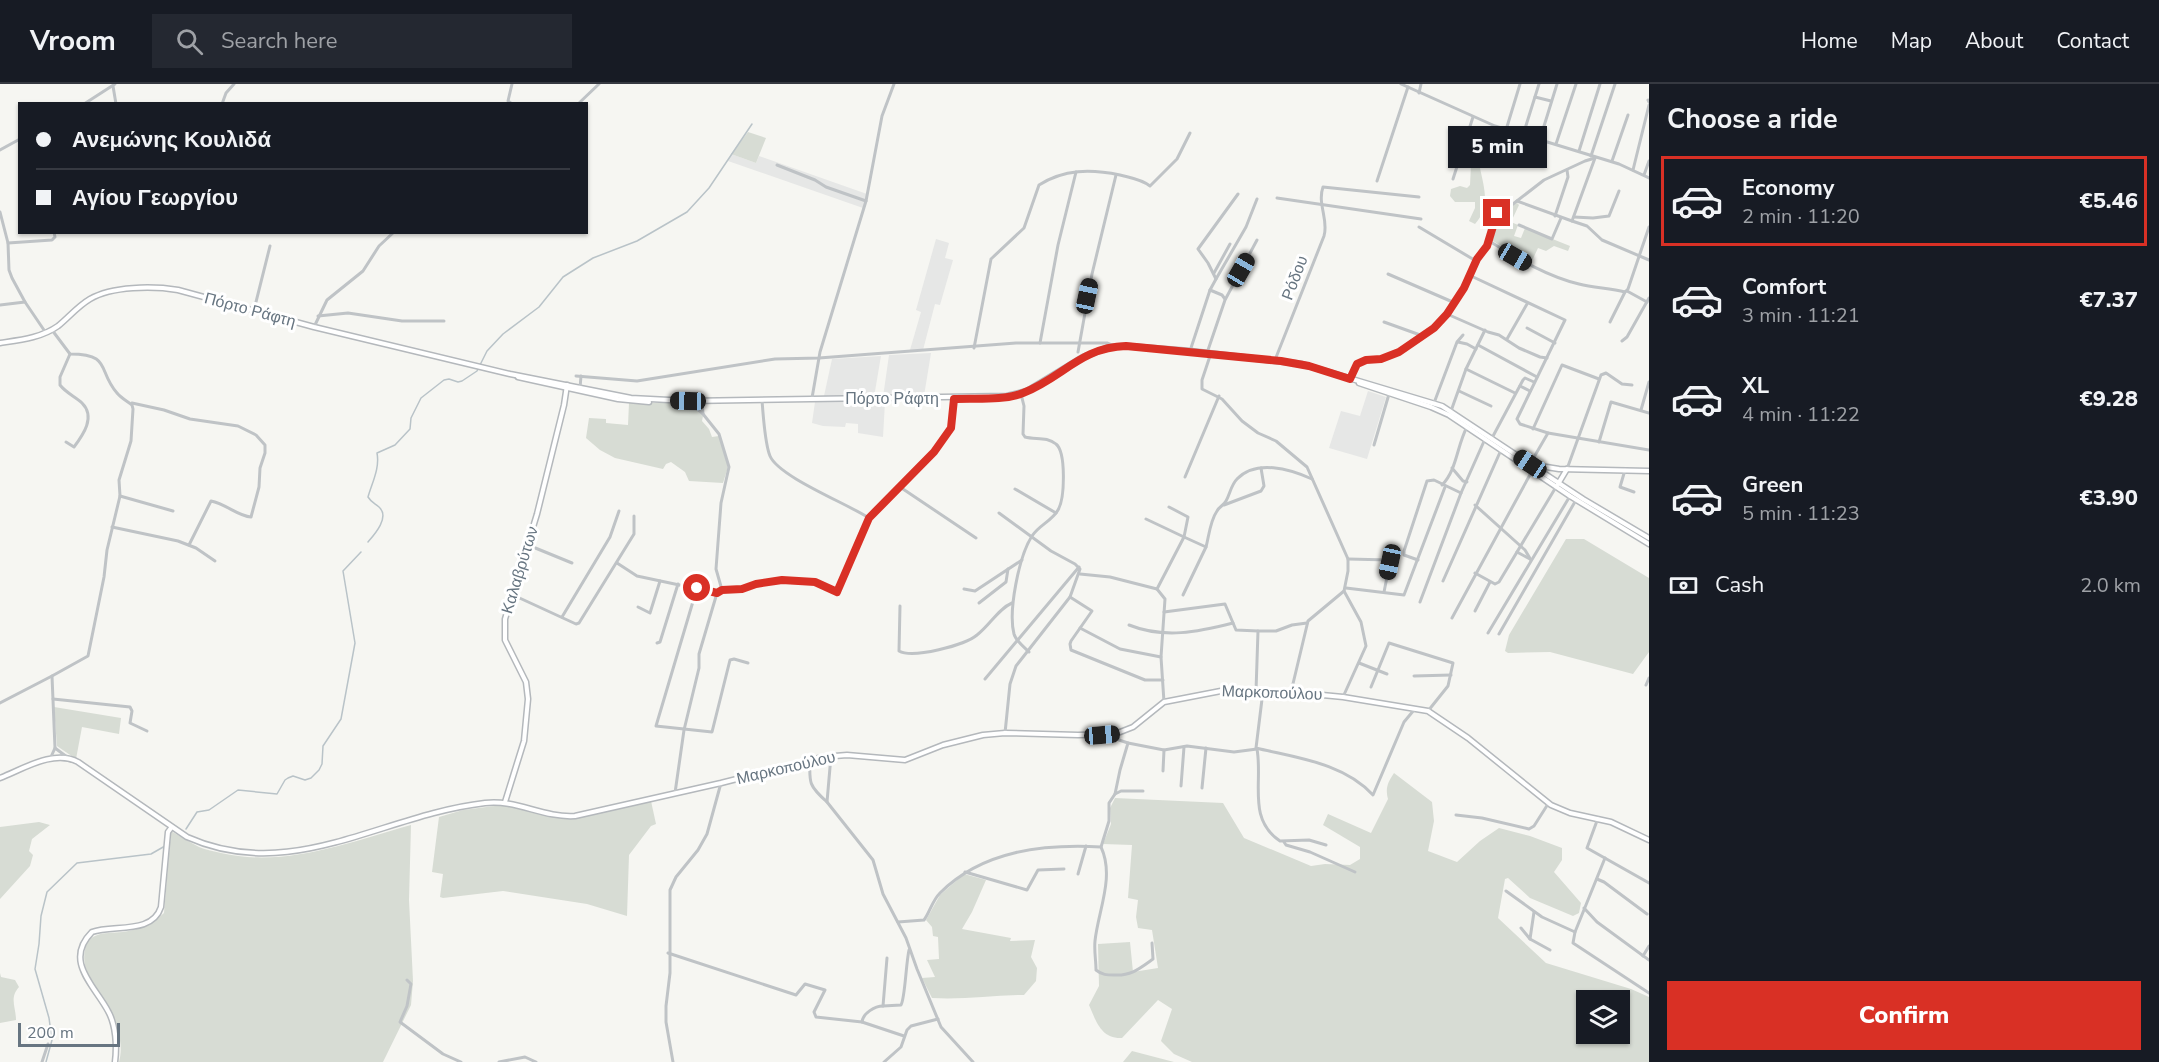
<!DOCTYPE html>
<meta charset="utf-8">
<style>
:root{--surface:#171b24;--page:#242831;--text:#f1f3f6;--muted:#9ea1a6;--line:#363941;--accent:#d93025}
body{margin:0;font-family:"Nunito Sans",sans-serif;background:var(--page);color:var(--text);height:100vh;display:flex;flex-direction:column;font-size:22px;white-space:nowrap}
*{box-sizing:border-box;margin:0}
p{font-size:20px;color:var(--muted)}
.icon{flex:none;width:33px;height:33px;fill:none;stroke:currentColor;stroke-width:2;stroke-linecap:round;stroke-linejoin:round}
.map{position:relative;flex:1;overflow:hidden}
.panel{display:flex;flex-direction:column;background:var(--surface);width:510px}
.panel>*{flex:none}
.hud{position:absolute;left:18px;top:18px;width:570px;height:132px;border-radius:0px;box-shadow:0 2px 4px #0004;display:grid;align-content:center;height:132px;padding:0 18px;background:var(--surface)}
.tools{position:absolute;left:1576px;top:906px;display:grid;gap:12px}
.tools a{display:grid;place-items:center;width:54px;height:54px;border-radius:0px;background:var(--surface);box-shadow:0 2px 4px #0004;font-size:30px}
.scale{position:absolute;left:18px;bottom:15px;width:102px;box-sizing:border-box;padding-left:6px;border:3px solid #677581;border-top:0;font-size:16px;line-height:21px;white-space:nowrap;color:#677581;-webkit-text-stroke:4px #fff;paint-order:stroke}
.end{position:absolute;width:27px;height:27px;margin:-14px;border:8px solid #d93025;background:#fff;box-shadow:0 0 0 3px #fff}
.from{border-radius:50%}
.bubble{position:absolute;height:42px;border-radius:0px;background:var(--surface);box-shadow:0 2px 4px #0004;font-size:20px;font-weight:800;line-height:42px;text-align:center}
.car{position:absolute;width:18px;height:36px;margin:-18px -9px;border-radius:8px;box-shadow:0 0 4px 2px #0007;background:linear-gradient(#222 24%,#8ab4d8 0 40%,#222 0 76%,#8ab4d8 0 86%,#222 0)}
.hud b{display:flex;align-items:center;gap:21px;height:57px;font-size:22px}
.hud b+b{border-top:2px solid var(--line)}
.hud i{width:15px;height:15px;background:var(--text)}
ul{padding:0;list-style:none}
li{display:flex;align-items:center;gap:18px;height:90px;margin:0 12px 9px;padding:0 6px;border:3px solid transparent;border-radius:0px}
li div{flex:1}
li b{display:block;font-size:22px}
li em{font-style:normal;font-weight:800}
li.on{border-color:var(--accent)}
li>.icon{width:54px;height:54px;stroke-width:1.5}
h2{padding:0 18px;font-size:27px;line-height:72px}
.pay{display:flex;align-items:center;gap:15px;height:66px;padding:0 18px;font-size:22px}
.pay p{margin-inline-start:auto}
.cta{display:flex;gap:12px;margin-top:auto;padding:12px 18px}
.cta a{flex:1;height:69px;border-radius:0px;background:var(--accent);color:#fff;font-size:24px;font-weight:800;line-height:69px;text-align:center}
header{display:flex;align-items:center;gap:36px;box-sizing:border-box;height:84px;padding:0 30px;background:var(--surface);border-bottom:2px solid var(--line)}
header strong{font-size:28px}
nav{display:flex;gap:33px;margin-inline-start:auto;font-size:21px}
.search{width:420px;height:54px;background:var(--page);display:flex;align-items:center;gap:15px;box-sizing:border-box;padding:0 21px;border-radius:0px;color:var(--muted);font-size:22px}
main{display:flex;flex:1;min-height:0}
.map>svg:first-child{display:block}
.built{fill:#e6e7e6}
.green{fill:#d7dcd4;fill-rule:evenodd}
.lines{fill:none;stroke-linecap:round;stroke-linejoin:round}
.stream{stroke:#b9c3c8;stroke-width:1.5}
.secondary-casing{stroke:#b4b8bc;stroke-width:7}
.street{stroke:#bfc3c6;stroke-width:3}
.secondary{stroke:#fff;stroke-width:4}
.route{stroke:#d93025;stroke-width:8}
.labels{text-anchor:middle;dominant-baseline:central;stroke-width:6;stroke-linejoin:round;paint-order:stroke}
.street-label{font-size:16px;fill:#677581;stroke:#fff}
</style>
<header>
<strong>Vroom</strong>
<div class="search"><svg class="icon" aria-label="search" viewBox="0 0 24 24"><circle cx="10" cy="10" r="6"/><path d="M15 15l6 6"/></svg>Search here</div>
<nav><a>Home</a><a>Map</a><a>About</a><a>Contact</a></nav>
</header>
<main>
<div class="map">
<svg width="1649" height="978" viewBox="0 0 1649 978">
<rect width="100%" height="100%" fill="#f6f6f2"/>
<g class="built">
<path d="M731,70L756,79L759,72L867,110L863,124L728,77Z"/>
<path d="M936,155L949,159L945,174L953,176L940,221L935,220L923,266H910L921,228L916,226Z"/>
<path d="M931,269L924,312L883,313L889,271Z"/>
<path d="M881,272L874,313L824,312L832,275Z"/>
<path d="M1368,307L1386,313L1367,375L1329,364L1341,327L1360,332Z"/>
<path d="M815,318H885L883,353L858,349V340L846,339L845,343L823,342L812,339Z"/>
</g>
<g class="green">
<path d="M748,48L766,54L756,79L731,70Z"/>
<path d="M1479,79C1483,101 1492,122 1475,140L1469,137L1475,124V118H1455L1450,112L1451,105L1460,102L1467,104L1470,101L1471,81Z"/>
<path d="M1517,119L1519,121L1511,138L1518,141L1514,152L1521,154L1525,144L1570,162L1568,167L1554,162L1546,167L1538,164L1531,179L1491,156L1501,126Z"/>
<path d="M629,319H688L703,332L702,337L709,345L712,353L719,352L728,383L723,399L689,397L685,388L671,378L666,380L663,385L615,374L600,366L586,354L589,334L606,335V339L628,341Z"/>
<path d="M1566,455H1584L1649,494V568L1633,590L1550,568L1508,569L1505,567L1509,551Z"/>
<path d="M54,623L121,634L119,650L82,643L76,675L57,662Z"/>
<path d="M1394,689L1432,718L1434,737L1428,767L1457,778L1480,757L1499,744L1530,752L1562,764V776L1554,788L1581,819L1579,829L1573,832L1530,814L1508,794L1505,795L1498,834L1546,879L1631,905L1649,913V978H1192L1174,970L1161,957L1172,925L1158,916L1122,954C1101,955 1096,937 1089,921L1099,902L1098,860L1130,858L1133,888L1158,884L1152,846L1138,844L1136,833L1138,816L1128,814L1132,761L1103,760L1111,740L1110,724L1115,714L1223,719L1244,754L1311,782L1325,780L1350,781L1360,775V763L1323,741L1328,730L1371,749L1388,715C1385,704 1388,698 1394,689ZM1587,916H1620V950H1587Z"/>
<path d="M651,717L656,740L651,742L629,771L627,832L587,820L503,807L443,814L440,813L443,790L432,788L439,733L463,726L502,721L564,735Z"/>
<path d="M39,738L50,741L32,755L29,767L33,771L30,782L0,815V743Z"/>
<path d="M411,741L409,816L413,897L411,921L383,978H119C131,934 77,901 85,866C86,860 89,854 95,852C103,848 114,849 123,848C130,847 138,845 145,842C152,840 158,834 164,829L171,747C180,752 189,758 199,763C206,766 214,767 221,769C285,784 350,758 411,741Z"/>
<path d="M964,790L986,796L972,828L962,845L1011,854L1010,857L1035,856L1031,873L1037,884L1036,897L1024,911C993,911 963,916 932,914L922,894L935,893L927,876L939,875L938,853L933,852L932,843L926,836L940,811Z"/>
<path d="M0,889L1,893L15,896L19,903C9,914 16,923 16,936L0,939Z"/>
<path d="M1132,967L1174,978H1123Z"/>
</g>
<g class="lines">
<g class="stream">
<path d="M368,458C375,450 390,433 379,423C374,419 371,418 368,413C372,399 380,384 377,369L395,361L410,345L411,334L421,314L444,296L449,295L458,298L462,297L477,287L487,267L503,250L539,223L563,193L593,174L637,157L687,128L709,104L752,40"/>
<path d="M186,745L197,728L209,726L238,706L277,710L285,696L288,694L293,692L305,696L311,694L319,686L322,680L323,662L341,635L355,559L343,487L361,468"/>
<path d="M46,978L52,956L49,934L35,885L39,860L41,832L47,808L77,779L151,770L165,762"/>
</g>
<defs>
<g id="secondary">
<path d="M0,259C20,256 41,254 58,242C69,233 78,222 90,215C112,202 153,202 178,206L314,243L510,290L631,314L688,317L1007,312L1027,307L1083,273L1109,263L1126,262L1190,267L1302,280L1442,322L1583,415L1649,454"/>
<path d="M518,293L618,315L649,318"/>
<path d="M1359,299L1431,323L1449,331L1570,412L1649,460"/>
<path d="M1534,381L1559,385L1649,387"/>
<path d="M1558,400L1567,385"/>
<path d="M0,694C23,685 54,665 78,678L187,753C292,800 381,731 485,719C516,715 543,734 575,732L721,699L823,673L847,671L905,676L943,661L983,651L1005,649L1078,651L1115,650L1133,643L1164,618L1226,606L1291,608L1343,613L1428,627L1468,654L1551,721L1570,729L1611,738L1649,756"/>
<path d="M505,718L524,657L528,615L526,598L505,556V535L537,430L564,321L567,301"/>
<path d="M115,978C117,962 116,941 108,927C95,902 63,877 92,848C113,840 152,851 161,823L168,748L171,744"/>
</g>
</defs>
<use href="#secondary" class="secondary-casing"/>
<g class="street">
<path d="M512,0L508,17L512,20"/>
<path d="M1401,0L1495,42L1619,80L1649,94"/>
<path d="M113,2L116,20"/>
<path d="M1419,9L1421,0"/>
<path d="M1535,13L1551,17"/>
<path d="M1648,16L1649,18"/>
<path d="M84,20L115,0"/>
<path d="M222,20L226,9L234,0"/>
<path d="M578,20L599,0"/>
<path d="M1506,46L1520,0"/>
<path d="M1523,51L1539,0"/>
<path d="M1540,55L1557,0"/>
<path d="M1556,60L1576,0"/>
<path d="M0,66L20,55"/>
<path d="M1579,67L1600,0"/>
<path d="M1591,72L1615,0"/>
<path d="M1612,77L1628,31"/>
<path d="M777,81L815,96L826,103L866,117"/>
<path d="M1633,86L1649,21"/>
<path d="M1644,91L1649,77"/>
<path d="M1453,95L1473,33"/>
<path d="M1377,97L1408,3"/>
<path d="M1277,114L1421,135"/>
<path d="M1517,117L1572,137L1595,74"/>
<path d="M0,128L8,159L9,186L12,194L25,218L46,249"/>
<path d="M1555,132L1568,93L1567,86"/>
<path d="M1574,133L1593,134L1609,132L1619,107"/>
<path d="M1572,137L1587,142L1602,156L1649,176"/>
<path d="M1519,141L1552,155L1561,134"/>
<path d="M1419,143L1476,177"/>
<path d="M1489,157C1517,174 1546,192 1579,200C1594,204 1610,204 1625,208L1628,205L1649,143"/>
<path d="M8,159L52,156L55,153L54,148"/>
<path d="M1214,189L1230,160"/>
<path d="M1388,190L1455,219"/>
<path d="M1469,191L1565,236L1517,335L1520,340L1548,349"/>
<path d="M1216,195L1246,143L1257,115"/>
<path d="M1210,206L1216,195L1208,179L1198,165L1238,110"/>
<path d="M1627,207L1647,218"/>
<path d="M0,221L25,218"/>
<path d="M254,226L270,162"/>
<path d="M1447,230L1488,248L1499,251L1519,264L1540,273L1547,274"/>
<path d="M318,232L348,229L402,237H444"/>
<path d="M1384,238L1423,252"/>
<path d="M1610,238L1625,208"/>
<path d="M314,243L327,216L363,187L379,162L394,148"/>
<path d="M1527,244L1555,259"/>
<path d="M52,246L70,270C112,270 97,286 117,309C121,314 127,317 132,321L133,325L131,357L119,396L120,412L107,466L104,493L88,572L52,592L55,664"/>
<path d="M1507,255L1527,220"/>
<path d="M1622,257L1627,253L1649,214"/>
<path d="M1458,258L1467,260L1476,265"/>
<path d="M1040,259L1058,161L1076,88"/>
<path d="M1478,261L1537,293"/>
<path d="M974,264L991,175L1024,144L1039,101C1064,85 1091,85 1120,91C1131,94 1141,95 1150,102L1177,75L1190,49"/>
<path d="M1190,267L1210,206L1222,211L1225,215"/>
<path d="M1078,268L1092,190L1116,91"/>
<path d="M1207,269L1225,216L1257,156"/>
<path d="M1211,269L1202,296V305L1222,315L1242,337L1258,349L1276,357L1307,383L1348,475V487L1344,507L1308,537L1291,608"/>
<path d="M1275,276L1324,152C1329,136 1317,120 1323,103L1419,113"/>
<path d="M1466,285L1515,309"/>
<path d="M576,292L637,297L775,275L819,274L1016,259H1107L1114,262"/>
<path d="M1350,295L1357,280L1363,277L1381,275L1399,269L1433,245L1447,230L1464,204L1477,175L1487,162L1498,126L1513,120L1544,96L1585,77L1595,74"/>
<path d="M1520,302L1530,307"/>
<path d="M580,304L581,292"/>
<path d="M1459,307L1491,322"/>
<path d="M1021,310L1024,322L1023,350L1025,353C1035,356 1047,352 1056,360C1066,368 1065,414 1058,426C1052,437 1039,441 1032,452C1019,472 1008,527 1014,550C1016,557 1024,563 1029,568"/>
<path d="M812,314L820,268L866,117L882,32L894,0"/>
<path d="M688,317L703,330L719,350L729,383L721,419L716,485L722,506L742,505L756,500L782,496L815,498L837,508L869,434C848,420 779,393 770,372C765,360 763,330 762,316"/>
<path d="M702,317L703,330"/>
<path d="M132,319L164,326L190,335L238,342L256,351L265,361V369L260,384L259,403L251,433C238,432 226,420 211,417L189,461"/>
<path d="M1434,319L1457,258L1463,251"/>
<path d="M1641,326L1649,298"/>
<path d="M1451,327L1466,285L1485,246"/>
<path d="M1533,345L1562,281L1599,295"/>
<path d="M1492,354L1523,296L1525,294L1534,298"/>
<path d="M66,358L74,363C83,351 96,333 82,319C76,313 66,309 60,301V293L70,270"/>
<path d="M1599,358L1611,318L1649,329"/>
<path d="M1374,361L1389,310"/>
<path d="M1530,380L1548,349L1649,366"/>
<path d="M1452,384L1463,397L1467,398"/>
<path d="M1567,385L1601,291L1606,289L1622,300L1632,301"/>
<path d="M1625,386L1620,403L1634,408"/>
<path d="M1185,393L1219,312"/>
<path d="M1442,401C1457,386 1457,361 1467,343"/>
<path d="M900,403L976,454"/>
<path d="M1015,405L1056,429"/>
<path d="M120,412L173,427"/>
<path d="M1224,421L1261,407L1264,402L1261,384"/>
<path d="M1475,421L1525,466L1531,476"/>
<path d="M999,429L1051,467L1075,480L1080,485L1070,513L1016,582L1010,600L1005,649"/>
<path d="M870,434L940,360L951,344L954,315"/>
<path d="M1146,435L1184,453L1188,433L1169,423"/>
<path d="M112,443L178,457L196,464L215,477"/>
<path d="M528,461L572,479"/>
<path d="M1206,463C1209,452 1210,437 1217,427C1219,423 1224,421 1226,417C1230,410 1231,401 1237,395C1256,375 1290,385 1312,395"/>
<path d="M1517,468L1530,475"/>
<path d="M1348,475L1389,476L1390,478L1384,508"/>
<path d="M1418,476L1404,471V467L1427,397L1434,396L1461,409"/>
<path d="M617,479L637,492L717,509"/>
<path d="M1475,489L1495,500L1499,498L1556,403"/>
<path d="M1080,490L1110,493L1157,505"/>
<path d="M1443,497L1501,366"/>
<path d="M697,504L656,642L712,648L730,576L734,575L748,579"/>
<path d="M1346,504L1404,511L1445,403"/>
<path d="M964,505L975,507L1022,476"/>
<path d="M513,511L576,540L579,539L634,450V432"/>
<path d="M1070,513L1092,527L1071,557L1070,560L1071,566L1145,596H1163"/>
<path d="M1420,518L1461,409L1485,355"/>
<path d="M979,519L1006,498L1008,485"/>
<path d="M900,522L899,567C913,575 965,561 977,551C990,541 998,525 1012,519"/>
<path d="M638,523L650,529L660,497"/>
<path d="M1475,527L1490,498"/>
<path d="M1164,528L1225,520L1236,546L1258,547"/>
<path d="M562,533L610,453L619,427"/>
<path d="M1452,534L1532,387"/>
<path d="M1129,541C1164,555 1198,548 1233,539"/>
<path d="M1080,544L1120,565L1161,573"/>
<path d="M1488,549L1570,412"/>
<path d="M1499,550L1576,416"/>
<path d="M657,559L660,558L678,500"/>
<path d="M1359,579L1387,590"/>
<path d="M1414,592L1451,591"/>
<path d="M985,595L1079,483"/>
<path d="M1646,601L1649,594"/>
<path d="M1371,603L1389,559L1453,579L1448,602L1428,627"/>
<path d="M1256,607L1258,547H1276L1292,541L1307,539"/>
<path d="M1263,607L1256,664C1297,674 1344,679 1373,711L1404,638L1414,626"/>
<path d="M1343,613L1366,562L1361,538L1344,507"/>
<path d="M53,615L130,623L132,627L130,639L147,647"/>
<path d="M1164,618L1161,573L1165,515L1157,505L1184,453L1206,463L1183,511"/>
<path d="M0,619L52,592"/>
<path d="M1128,659L1164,666L1187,662L1234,668L1257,665"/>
<path d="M1257,665C1263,698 1247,735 1280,757L1309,756L1326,761"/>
<path d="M50,675L55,664L67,673"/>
<path d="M810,676C809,699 809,702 827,718L831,672"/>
<path d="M1163,687L1164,666"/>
<path d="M1181,702L1184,663"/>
<path d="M1202,704L1206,664"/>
<path d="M675,709L684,646L699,584V570L717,509L722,506"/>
<path d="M1115,710L1121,707H1143"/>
<path d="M827,718L873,776L883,810L906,854L917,885L941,943L973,978"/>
<path d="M1456,731L1482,734L1529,745L1534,742L1548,720"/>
<path d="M1598,734L1587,764L1649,799"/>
<path d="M1284,758L1286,761L1310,768L1355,788"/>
<path d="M1101,763L1109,737V719L1115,710L1120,686L1128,659L1119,656L1115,650"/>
<path d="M1605,774L1575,848L1573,859L1649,909"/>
<path d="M965,788L1027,806L1038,786L1064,785"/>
<path d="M1078,790L1086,762"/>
<path d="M1597,795L1604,798L1647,830"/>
<path d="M1506,807L1542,833L1575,848"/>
<path d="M1584,824L1597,838L1649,876"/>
<path d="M898,838L924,836C930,828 932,817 940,809C983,766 1044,760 1101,763C1115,793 1098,827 1095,857C1094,867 1096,876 1096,886C1102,891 1107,891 1114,891C1131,892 1139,885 1153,875L1152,859"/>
<path d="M1521,844L1530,855L1550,866"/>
<path d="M1530,855L1534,828"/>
<path d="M668,869L796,911L805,900L825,906L814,928L816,933L862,938C863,929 875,922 883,922"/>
<path d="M1643,872L1649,862"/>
<path d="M887,874L883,922L901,921C905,915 906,879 909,866"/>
<path d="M407,896L411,900L407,922L400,938L443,970L461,978"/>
<path d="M862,938L904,952"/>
<path d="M42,978L48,960"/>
<path d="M499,978L525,973L536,978"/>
<path d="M673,978L666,938V922L670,889V806L676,793L698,766L707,750L721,699"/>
<path d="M884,978L901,963L907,946L911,942L938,935"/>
</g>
<use href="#secondary" class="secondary"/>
</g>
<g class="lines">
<path class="route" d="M697,504L717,509L722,506L742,505L756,500L782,496L815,498L837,508L869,434L934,368L951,344L954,315C976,314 1003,317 1023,309C1062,294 1081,263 1126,262L1281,277L1309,282L1350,295L1357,280L1366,276L1381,275L1399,268L1434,244L1447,230L1464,204L1477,175L1487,162L1497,129"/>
</g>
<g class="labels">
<g class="street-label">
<text transform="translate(1295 194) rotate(-69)">Ρόδου</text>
<text transform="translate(250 226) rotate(15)">Πόρτο Ράφτη</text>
<text x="892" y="315">Πόρτο Ράφτη</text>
<text transform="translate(520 486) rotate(-73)">Καλαβρύτων</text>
<text transform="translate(1272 609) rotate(2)">Μαρκοπούλου</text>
<text transform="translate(786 684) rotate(-13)">Μαρκοπούλου</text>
</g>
</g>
</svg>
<div class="tools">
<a><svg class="icon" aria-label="layers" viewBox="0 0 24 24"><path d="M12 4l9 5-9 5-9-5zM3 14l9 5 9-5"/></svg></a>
</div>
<div class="scale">200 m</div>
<i class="end from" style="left:697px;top:504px"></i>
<i class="end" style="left:1497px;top:129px"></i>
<div class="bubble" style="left:1448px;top:42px;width:99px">5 min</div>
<i class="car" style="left:1515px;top:173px;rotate:120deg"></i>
<i class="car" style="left:1241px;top:186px;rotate:30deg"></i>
<i class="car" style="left:1087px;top:212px;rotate:12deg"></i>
<i class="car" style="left:688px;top:317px;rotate:271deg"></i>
<i class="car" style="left:1530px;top:380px;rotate:304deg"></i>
<i class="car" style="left:1390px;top:478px;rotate:192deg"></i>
<i class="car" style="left:1102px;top:651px;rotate:85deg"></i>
<div class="hud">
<b><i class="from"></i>Ανεμώνης Κουλιδά</b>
<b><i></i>Αγίου Γεωργίου</b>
</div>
</div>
<section class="panel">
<h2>Choose a ride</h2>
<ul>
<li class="on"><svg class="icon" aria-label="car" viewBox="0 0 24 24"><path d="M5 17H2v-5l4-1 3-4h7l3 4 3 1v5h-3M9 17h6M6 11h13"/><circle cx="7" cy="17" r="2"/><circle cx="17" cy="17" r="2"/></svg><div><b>Economy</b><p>2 min · 11:20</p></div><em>€5.46</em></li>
<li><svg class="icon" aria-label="car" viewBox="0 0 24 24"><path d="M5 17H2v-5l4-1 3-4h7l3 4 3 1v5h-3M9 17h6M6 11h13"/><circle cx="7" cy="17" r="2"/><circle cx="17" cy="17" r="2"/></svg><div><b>Comfort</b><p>3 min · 11:21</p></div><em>€7.37</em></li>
<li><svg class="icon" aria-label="car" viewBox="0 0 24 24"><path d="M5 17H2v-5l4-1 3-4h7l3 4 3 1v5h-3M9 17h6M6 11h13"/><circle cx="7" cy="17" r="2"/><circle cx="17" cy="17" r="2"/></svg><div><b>XL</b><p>4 min · 11:22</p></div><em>€9.28</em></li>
<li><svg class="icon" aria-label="car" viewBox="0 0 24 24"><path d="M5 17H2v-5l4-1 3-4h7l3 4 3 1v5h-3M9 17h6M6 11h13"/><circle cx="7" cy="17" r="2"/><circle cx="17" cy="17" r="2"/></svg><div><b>Green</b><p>5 min · 11:23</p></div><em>€3.90</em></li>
</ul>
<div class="pay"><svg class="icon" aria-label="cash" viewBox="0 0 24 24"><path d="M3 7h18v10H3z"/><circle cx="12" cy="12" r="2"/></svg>Cash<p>2.0 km</p></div>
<div class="cta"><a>Confirm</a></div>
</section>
</main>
